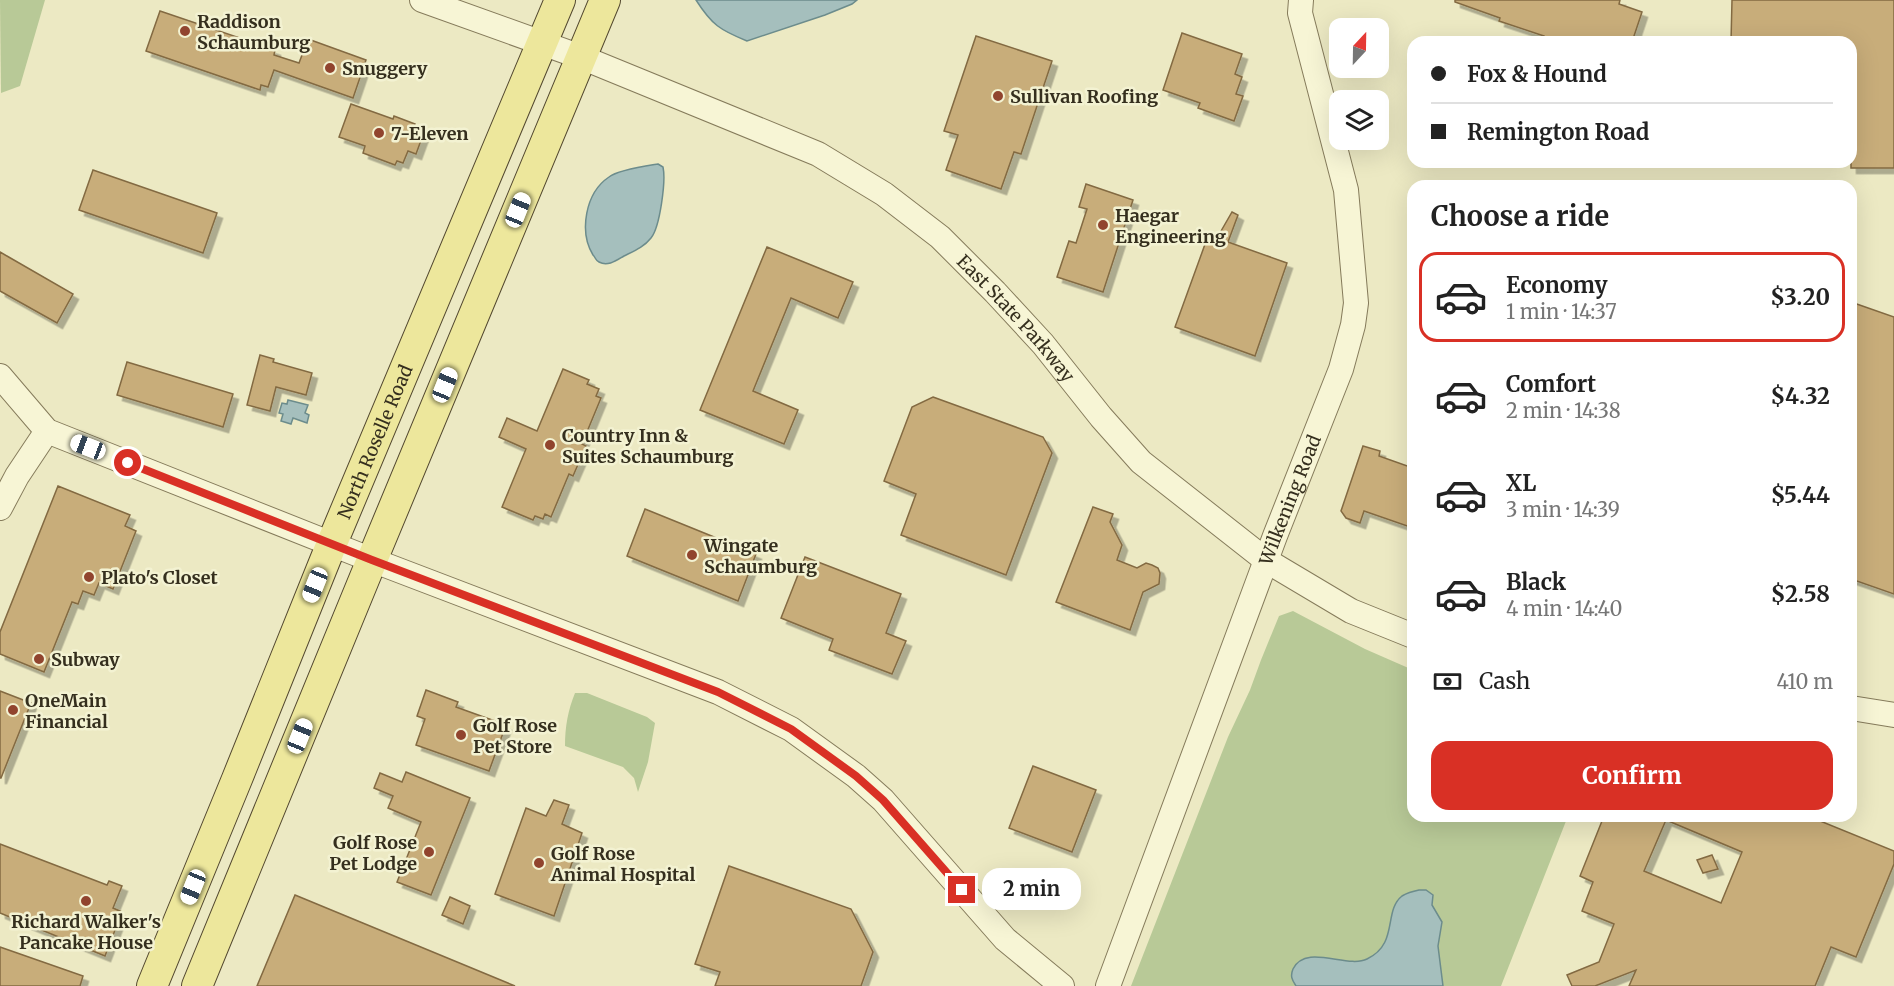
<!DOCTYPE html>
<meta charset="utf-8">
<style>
:root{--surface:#fff;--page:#f6f6f6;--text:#222;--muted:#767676;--line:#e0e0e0;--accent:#d93025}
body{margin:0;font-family:Merriweather,serif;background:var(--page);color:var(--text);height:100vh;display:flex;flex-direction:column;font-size:22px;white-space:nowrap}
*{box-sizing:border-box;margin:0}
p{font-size:20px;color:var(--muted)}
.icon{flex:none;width:33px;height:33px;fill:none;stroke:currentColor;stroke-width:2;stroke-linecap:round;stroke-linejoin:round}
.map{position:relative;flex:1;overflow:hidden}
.drawer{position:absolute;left:1407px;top:180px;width:450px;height:642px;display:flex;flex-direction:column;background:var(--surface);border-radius:18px;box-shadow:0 6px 24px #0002}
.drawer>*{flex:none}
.guide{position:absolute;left:1407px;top:36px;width:450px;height:132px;border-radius:18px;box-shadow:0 6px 24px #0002;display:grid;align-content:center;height:132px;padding:0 24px;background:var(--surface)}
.needle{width:39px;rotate:22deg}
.buttons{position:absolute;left:1329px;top:18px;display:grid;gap:12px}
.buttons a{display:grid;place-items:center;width:60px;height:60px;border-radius:12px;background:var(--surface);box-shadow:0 6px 24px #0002;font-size:30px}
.end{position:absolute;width:27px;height:27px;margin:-14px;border:8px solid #d93025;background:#fff;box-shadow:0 0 0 3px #fff}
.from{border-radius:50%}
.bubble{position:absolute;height:42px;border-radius:18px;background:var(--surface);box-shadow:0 6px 24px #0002;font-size:20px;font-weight:700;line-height:42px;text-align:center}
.car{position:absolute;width:18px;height:36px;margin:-18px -9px;border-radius:8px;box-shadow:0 0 4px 2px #0007;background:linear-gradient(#fff 24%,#345 0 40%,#fff 0 76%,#345 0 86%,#fff 0)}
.guide b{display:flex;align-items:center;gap:21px;height:57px;font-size:22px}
.guide b+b{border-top:2px solid var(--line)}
.guide i{width:15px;height:15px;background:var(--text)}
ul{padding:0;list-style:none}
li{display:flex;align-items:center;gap:18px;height:90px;margin:0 12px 9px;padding:0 12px;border:3px solid transparent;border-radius:18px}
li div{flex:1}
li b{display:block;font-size:22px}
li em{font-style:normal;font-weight:700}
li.on{border-color:var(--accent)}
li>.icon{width:54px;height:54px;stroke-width:1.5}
h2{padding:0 24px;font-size:27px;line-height:72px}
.pay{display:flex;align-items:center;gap:15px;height:66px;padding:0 24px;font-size:22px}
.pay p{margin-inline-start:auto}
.button{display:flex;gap:12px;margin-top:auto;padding:12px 24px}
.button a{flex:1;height:69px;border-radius:18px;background:var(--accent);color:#fff;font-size:24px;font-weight:700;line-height:69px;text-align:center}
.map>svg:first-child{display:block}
.green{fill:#b8c997}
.water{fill:#a5bfbd;stroke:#6c8c8c;stroke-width:1.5}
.building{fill:#c8ad7a;stroke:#836a42;stroke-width:1.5;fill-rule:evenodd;filter:url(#shadow)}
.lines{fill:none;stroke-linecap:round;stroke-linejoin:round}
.minor-casing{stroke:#857b5b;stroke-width:26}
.major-casing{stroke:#53482f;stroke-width:32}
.minor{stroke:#f7f5d5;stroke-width:24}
.major{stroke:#ede79c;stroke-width:30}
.route{stroke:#d93025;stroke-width:8}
.poi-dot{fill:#91442e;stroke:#f3f2d2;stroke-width:2}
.labels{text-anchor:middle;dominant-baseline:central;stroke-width:5;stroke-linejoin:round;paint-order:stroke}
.poi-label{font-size:18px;font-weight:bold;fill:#352f1e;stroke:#f3f2d2;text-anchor:start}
.street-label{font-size:18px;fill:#352f1e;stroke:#f3f2d2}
</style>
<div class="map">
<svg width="1894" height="986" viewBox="0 0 1894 986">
<defs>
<filter id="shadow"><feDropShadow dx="5.5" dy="5.5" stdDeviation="0" flood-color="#0004"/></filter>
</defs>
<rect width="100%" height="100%" fill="#ece9c3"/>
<g class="green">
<path d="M0,0H45L20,86L1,93Z"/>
<path d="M1293,611L1365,649L1413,670V816H1568L1501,986H1131L1228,737L1250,690L1261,660L1279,616Z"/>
<path d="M575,693H587L647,717L655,723L648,762L638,792L634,778L623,767L565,746C565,727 568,710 575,693Z"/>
</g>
<g class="water">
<path d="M696,0H857L852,4L825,15L747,41C720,30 712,25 696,0Z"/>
<path d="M658,164L663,167C666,181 660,227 651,238C644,247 634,251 624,256C617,260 608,267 599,262C595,260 596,258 593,255C579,232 585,193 609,177C618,170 646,166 658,164Z"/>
<path d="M288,400L308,405L305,413L309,415L307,423L293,418L291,424L281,421L283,414L279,413L282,403L287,404Z"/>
<path d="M1419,890H1426L1433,895L1432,905L1442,922L1438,946L1443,986H1296C1292,980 1290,976 1293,969C1306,943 1347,969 1367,959C1399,944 1383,911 1402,896C1407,893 1414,891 1419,890Z"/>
</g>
<g class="building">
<path d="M1455,0H1620L1619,4L1642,12L1632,42H1542L1544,36L1499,21L1500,18L1455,2Z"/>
<path d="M1732,0H1894V168H1851V42H1731Z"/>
<path d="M160,11L275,50L274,55L299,63L308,39L366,60L353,98L274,70L268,87L261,85L260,90L146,51Z"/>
<path d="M1182,33L1242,54L1235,74L1242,77L1236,94L1243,96L1234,121L1198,108L1200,103L1163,90Z"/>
<path d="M976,36L1052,61L1021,154L1014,152L1001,189L946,170L958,135L944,131Z"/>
<path d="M351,104L393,119L394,116L415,124L413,131L423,135L416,154L408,151L403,163L397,161L395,165L363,153L365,146L339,137Z"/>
<path d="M93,170L217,213L203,253L79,210Z"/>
<path d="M1086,184L1133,200L1103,292L1057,277L1069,241L1076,243L1087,209L1079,207Z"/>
<path d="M1232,212L1238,215L1228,242L1287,263L1255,356L1175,327L1208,236L1217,238Z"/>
<path d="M767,247L853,282L838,318L791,298L753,391L798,410L784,444L700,410Z"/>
<path d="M0,252L73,294L57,323L0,291Z"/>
<path d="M1851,302L1894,317V594L1851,579Z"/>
<path d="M260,355L274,359L273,362L312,373L306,395L276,387L270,411L247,405Z"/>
<path d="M127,362L233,394L223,427L117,395Z"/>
<path d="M563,369L589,380L587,384L599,389L596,396L601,398L582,444L586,446L573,476L569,474L551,517L545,514L543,519L535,516L533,520L502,507L526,449L499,437L507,418L537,431Z"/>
<path d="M933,397L1043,437L1052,453L1006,575L901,535L916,494L884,481L912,407Z"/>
<path d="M1363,446L1380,451L1379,456L1413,468V528L1364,511L1360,523L1346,518L1341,511Z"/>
<path d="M58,486L130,515L125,526L136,531L113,589L99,583L94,595L83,591L78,604L72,602L44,672L0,654V632Z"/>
<path d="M1093,507L1113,514L1110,522L1122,545L1117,560L1137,568L1146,563L1152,565L1158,568L1160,573L1159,584L1143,592L1130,630L1056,602Z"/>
<path d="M645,509L756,554L738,601L627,556Z"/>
<path d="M805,557L901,594L886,633L906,641L892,674L829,650L833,639L781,618Z"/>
<path d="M426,690L458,702L456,707L506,725L489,771L416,745L425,719L417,716Z"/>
<path d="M0,691L31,703L1,778H0Z"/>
<path d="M1033,766L1096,790L1072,852L1009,828Z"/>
<path d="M406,772L470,798L431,895L397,882L421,822L388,808L393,796L374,788L380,773L402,782Z"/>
<path d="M554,800L569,805L562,824L582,833L554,916L495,894L526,808L546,816Z"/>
<path d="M1604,816H1808L1894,851V864L1856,957L1831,947L1815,986H1629L1636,970L1595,986H1572L1567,975L1599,962L1614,924L1582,911L1593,882L1580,876ZM1666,820L1742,852L1721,903L1644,871Z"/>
<path d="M0,844L107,885L109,881L122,886L113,908L122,912L105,956L0,913Z"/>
<path d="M1712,855L1718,869L1703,873L1697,860Z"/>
<path d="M729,866L851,909L873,952L861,986H715L720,972L695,964Z"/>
<path d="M295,895L515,986H257Z"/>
<path d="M450,897L470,906L463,924L442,915Z"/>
<path d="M0,947L83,976L80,986H0Z"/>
</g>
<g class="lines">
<defs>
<g id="minor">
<path id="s1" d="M422,0L581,57L818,154L884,194L940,237L995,292L1043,344L1101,417L1141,462L1267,561L1351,611L1413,636"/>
<path d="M0,376L47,431L372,560L718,692L791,729L856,776L883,800L1005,939L1062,986"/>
<path d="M0,508L17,476L47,431"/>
<path d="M1851,708L1894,715"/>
<path id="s2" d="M1108,986L1275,536L1341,369L1353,325L1356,303L1346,190L1300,13L1301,0"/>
</g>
<g id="major">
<path id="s3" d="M152,986L237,779L332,543L560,0"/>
<path d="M197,986L372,560L605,0"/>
</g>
</defs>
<use href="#minor" class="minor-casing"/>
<use href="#major" class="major-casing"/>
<use href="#minor" class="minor"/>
<use href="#major" class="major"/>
</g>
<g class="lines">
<path class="route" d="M128,463L372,560L718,692L791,729L856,776L883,800L962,890"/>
</g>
<g class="poi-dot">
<circle cx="185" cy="31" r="6"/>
<circle cx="330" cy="68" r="6"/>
<circle cx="998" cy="96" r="6"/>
<circle cx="379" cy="133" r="6"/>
<circle cx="1103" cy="225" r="6"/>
<circle cx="550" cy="445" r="6"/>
<circle cx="692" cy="555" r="6"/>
<circle cx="89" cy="577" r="6"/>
<circle cx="39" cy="659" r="6"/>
<circle cx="13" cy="710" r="6"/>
<circle cx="461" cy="735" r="6"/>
<circle cx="429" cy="852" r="6"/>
<circle cx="539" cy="863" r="6"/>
<circle cx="86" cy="901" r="6"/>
</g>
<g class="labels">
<g class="poi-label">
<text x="197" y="21">Raddison<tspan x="197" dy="21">Schaumburg</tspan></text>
<text x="342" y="68">Snuggery</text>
<text x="1010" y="96">Sullivan Roofing</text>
<text x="391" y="133">7-Eleven</text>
<text x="1115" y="215">Haegar<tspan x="1115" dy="21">Engineering</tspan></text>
<text x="562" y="435">Country Inn &amp;<tspan x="562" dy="21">Suites Schaumburg</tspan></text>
<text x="704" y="545">Wingate<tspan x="704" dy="21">Schaumburg</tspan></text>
<text x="101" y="577">Plato's Closet</text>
<text x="51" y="659">Subway</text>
<text x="25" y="700">OneMain<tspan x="25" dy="21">Financial</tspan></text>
<text x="473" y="725">Golf Rose<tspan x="473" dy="21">Pet Store</tspan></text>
<text x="417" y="842" text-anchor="end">Golf Rose<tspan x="417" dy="21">Pet Lodge</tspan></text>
<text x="551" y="853">Golf Rose<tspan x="551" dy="21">Animal Hospital</tspan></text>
<text x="86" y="921" text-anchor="middle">Richard Walker's<tspan x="86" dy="21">Pancake House</tspan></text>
</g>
<g class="street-label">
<text stroke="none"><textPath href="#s1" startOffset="684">East State Parkway</textPath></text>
<text stroke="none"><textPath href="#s3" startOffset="588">North Roselle Road</textPath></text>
<text stroke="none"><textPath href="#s2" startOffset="519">Wilkening Road</textPath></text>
</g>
</g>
</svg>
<div class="buttons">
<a><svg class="needle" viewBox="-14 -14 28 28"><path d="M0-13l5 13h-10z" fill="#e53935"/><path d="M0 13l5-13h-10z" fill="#767676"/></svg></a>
<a><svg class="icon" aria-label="layers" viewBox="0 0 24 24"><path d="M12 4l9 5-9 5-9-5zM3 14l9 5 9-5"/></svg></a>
</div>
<i class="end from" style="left:128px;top:463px"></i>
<i class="end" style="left:962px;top:890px"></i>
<div class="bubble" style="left:982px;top:868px;width:99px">2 min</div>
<i class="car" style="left:518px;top:210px;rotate:22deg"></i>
<i class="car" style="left:445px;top:385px;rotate:22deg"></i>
<i class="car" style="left:88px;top:447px;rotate:291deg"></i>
<i class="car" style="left:315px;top:585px;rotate:202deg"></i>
<i class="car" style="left:300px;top:736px;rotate:22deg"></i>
<i class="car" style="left:193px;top:887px;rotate:202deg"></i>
<div class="guide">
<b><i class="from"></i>Fox &amp; Hound</b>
<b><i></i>Remington Road</b>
</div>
<section class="drawer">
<h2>Choose a ride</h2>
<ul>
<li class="on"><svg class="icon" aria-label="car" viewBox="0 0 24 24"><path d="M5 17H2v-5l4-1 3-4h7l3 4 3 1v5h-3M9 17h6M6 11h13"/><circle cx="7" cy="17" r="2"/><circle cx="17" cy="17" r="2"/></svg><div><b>Economy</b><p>1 min · 14:37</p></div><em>$3.20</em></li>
<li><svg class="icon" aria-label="car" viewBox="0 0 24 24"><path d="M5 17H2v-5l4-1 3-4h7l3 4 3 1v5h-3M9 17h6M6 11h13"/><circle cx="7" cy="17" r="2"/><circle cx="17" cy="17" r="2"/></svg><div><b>Comfort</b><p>2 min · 14:38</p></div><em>$4.32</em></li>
<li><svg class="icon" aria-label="car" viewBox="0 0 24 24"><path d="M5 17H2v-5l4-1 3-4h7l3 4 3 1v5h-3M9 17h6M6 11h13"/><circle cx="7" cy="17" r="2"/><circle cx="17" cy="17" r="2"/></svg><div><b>XL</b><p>3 min · 14:39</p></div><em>$5.44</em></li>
<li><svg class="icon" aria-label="car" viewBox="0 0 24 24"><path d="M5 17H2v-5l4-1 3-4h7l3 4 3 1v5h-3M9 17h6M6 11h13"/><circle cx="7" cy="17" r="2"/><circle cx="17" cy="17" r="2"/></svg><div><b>Black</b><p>4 min · 14:40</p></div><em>$2.58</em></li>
</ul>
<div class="pay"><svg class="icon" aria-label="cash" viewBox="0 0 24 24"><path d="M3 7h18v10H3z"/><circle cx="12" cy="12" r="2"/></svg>Cash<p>410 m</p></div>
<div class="button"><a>Confirm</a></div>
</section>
</div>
